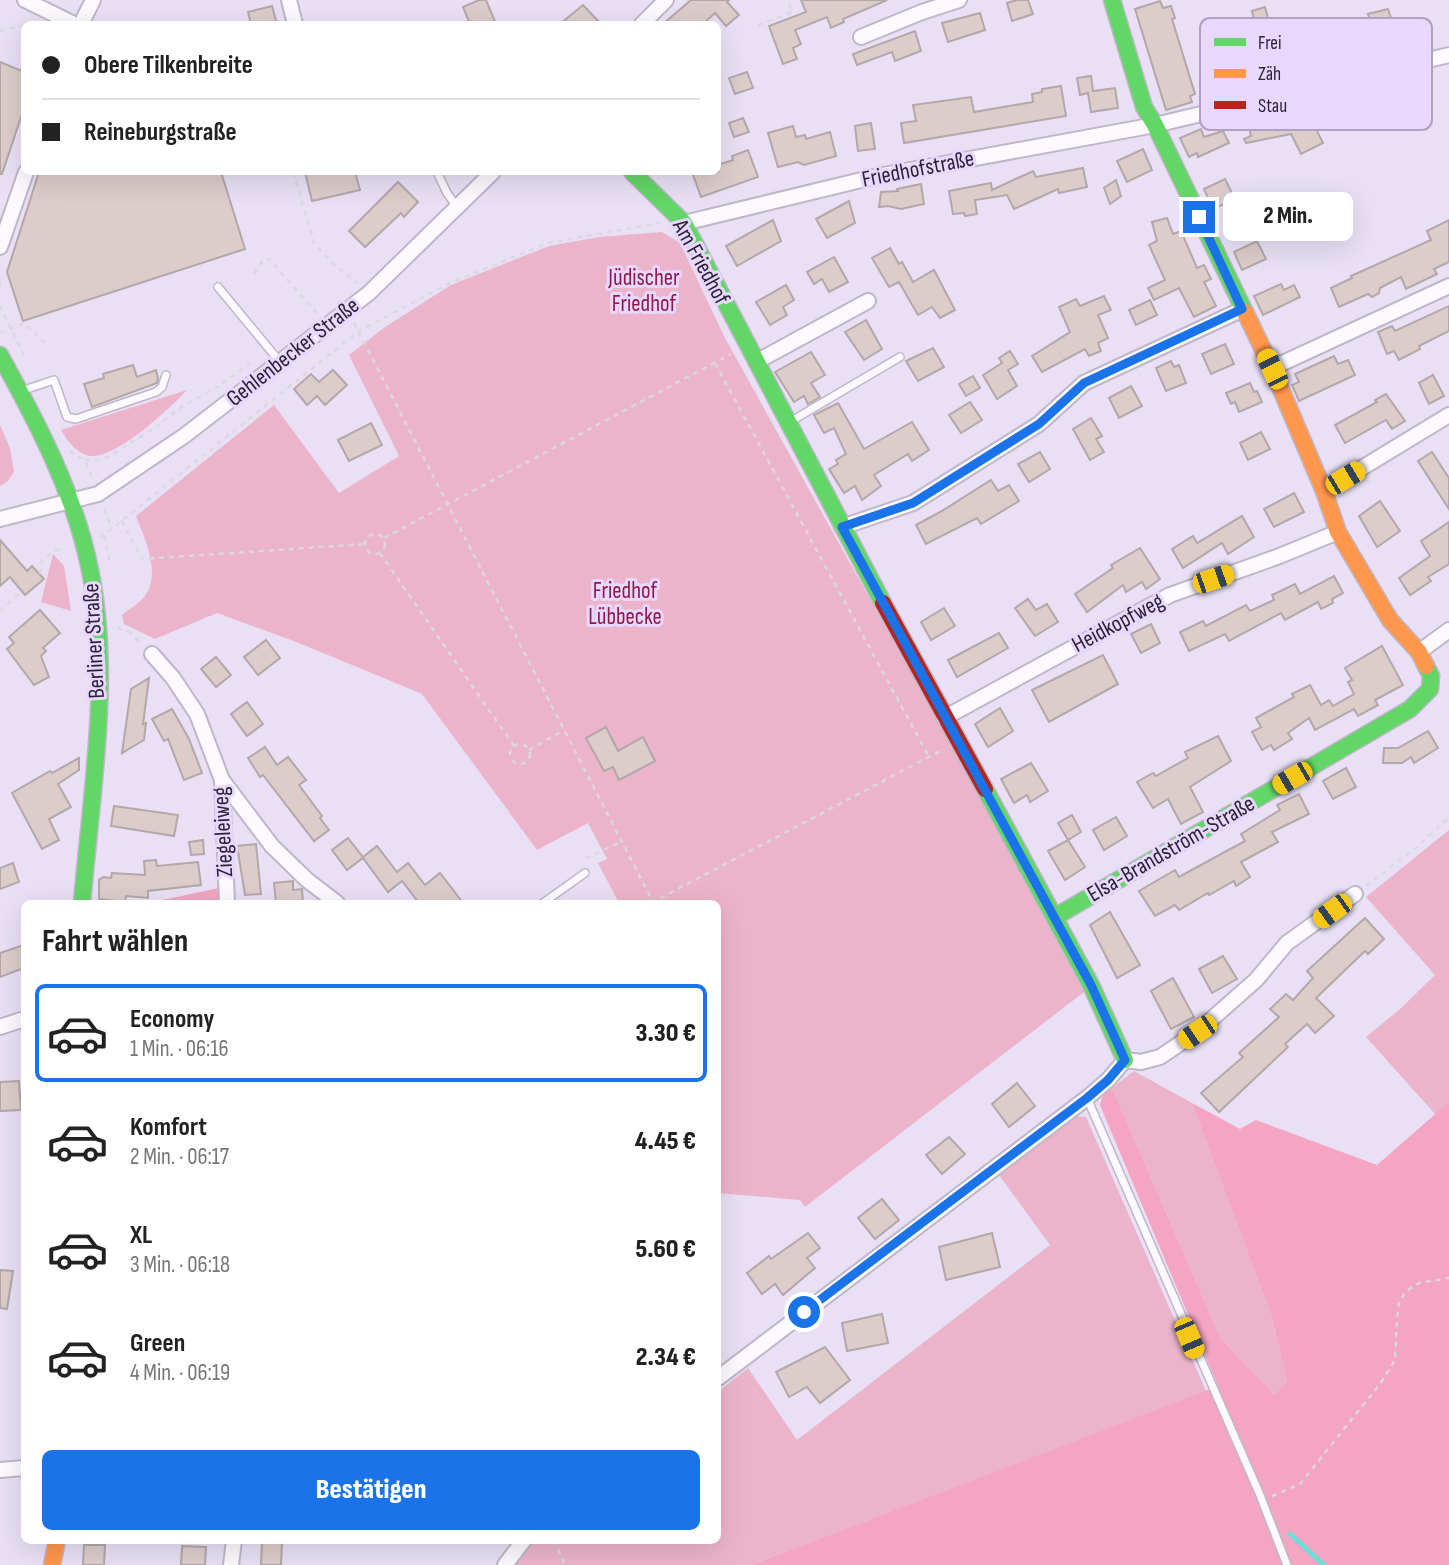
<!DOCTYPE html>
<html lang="de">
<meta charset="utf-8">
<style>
:root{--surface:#fff;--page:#f2f2f2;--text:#222;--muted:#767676;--line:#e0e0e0;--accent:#1a73e8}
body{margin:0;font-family:"Sofia Sans Condensed",sans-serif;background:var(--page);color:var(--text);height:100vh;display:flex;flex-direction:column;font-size:26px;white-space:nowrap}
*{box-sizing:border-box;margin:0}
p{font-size:23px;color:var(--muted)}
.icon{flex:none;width:38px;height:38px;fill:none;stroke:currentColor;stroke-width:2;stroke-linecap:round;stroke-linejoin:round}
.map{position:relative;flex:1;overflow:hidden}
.side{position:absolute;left:21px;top:900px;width:700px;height:644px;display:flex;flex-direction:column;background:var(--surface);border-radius:10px;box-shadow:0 7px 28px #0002}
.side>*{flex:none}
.guide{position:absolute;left:21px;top:21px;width:700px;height:154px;border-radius:10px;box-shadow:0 7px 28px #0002;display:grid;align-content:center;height:154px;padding:0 21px;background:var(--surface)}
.end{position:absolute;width:32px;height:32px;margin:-16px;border:9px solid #1a73e8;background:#fff;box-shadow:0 0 0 4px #fff}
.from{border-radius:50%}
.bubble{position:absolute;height:49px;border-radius:10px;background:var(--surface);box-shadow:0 7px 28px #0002;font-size:23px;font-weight:800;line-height:49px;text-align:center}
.car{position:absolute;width:21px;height:42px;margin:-21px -10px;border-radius:9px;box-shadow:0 0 5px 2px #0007;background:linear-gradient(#f5c518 24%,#345 0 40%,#f5c518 0 76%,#345 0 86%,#f5c518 0)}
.guide b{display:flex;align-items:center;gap:24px;height:66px;font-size:26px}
.guide b+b{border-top:2px solid var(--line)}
.guide i{width:18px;height:18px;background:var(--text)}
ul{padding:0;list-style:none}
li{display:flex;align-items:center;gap:21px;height:98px;margin:0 14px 10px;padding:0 7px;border:4px solid transparent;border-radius:10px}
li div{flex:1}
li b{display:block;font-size:26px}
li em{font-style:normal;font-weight:800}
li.selected{border-color:var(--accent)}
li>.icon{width:63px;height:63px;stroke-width:1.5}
h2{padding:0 21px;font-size:32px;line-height:84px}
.cta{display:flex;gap:14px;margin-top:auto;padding:14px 21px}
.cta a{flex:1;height:80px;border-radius:10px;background:var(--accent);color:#fff;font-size:28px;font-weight:800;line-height:80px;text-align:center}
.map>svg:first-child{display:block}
.green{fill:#ecb4ca}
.forest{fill:#f3a5c2}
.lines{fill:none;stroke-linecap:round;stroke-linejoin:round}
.stream{stroke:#6bdfd9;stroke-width:4.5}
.building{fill:#dccdcb;stroke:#b3a7aa;stroke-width:2}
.lane-casing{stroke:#bfb7c9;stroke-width:10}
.street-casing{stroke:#bfb7c9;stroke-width:18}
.fast-casing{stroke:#bfb7c9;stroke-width:19}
.slow-casing{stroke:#bfb7c9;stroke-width:19}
.jam-casing{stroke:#bfb7c9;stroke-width:19}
.path{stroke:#dbd8df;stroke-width:2.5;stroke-dasharray:5 5;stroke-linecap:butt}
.lane{stroke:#fcfafe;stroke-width:7}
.street{stroke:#fcfafe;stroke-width:14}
.fast{stroke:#63d668;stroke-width:16}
.slow{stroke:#ff974d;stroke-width:16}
.jam{stroke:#b3261e;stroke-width:16}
.route{stroke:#1a73e8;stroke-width:9}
.labels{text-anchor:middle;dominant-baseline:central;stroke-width:6;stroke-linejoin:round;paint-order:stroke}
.street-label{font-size:23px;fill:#2c2436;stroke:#e8d7fe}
.park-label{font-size:23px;fill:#911745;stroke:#e8d7fe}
.key{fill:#e8d7fe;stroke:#b0a1c2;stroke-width:2}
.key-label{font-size:19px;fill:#2c2436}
</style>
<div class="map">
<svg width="1449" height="1565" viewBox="0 0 1449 1565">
<rect width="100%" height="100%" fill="#e9e0f5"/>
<g class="green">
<path d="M662,232L680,243L725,338L962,765L1084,992L805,1207L800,1200L718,1193V903H619L598,863L607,859L588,823L537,850L422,694L299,643L217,613L155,639L124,624L122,615C129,609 138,604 144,597C162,575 145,539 136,516L274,405L339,493L399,456L349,355L385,327L451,285L549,246L599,237Z"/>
<path d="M187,390C169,409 121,454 94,456C79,457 68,442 61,430Z"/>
<path d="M0,425L10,448L14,472L7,482L0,486Z"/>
<path d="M53,554L64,566L71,611L41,602Z"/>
<path d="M1449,830V1102L1436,1115L1366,1037L1399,1010L1435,975L1366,897Z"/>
<path d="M1134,1071L1192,1103L1271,1315L1287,1381L1274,1394L1221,1339L1112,1088Z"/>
<path d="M1076,1116L1086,1117L1206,1391L751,1565H512L533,1540H718V1392L748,1368L797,1440L1050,1245L999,1175Z"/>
</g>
<g class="forest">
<path d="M219,888L221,903H148Z"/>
<path d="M1112,1088L1221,1339L1274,1394L1287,1381L1271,1315L1192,1103L1240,1129L1256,1120L1377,1165L1449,1102V1565H751L1218,1386L1100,1105L1102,1097Z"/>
</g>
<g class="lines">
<path class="stream" d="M1290,1534L1324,1565"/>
</g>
<g class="building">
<path d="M479,0H486L496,24H470L463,7Z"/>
<path d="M691,0H729L727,2L739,15L726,26L715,13L703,24H663Z"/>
<path d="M801,0H887L843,19L844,22L831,28L827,17L795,30L801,44L793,48L797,59L783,64L769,26L806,12Z"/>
<path d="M1017,0H1028L1033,14L1012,21L1007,3Z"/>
<path d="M1160,1L1163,8L1171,6L1175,18L1172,19L1195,94L1190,96L1192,102L1166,110L1135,9Z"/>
<path d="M583,5L601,24H560Z"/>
<path d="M272,6L277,24H251L248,12Z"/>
<path d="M1265,7L1275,45L1305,37L1302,27L1316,23L1320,33L1325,31L1327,39L1332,37L1337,55L1243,76L1237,54L1261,48L1252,11Z"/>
<path d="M1388,9L1397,36L1380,40L1377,27L1372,29L1368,14Z"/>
<path d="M980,13L985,30L948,42L942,23Z"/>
<path d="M915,31L921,51L895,61L892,52L857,65L853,54Z"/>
<path d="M0,62L24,72V108L2,174H0Z"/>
<path d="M747,72L753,88L735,94L729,78Z"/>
<path d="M1091,76L1093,91L1115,88L1118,108L1091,112L1088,93L1080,95L1077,78Z"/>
<path d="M1395,82L1401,104L1357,115L1358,119L1346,122L1345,120L1315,127L1323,143L1301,154L1291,134L1246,143L1244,139L1251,136L1248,122L1267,118L1269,127L1311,107L1371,92L1370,87Z"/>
<path d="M1061,86L1066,116L904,143L901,123L916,121L913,105L971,97L974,112L1033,102L1032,94L1042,92V89Z"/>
<path d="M743,118L749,132L734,137L729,123Z"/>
<path d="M871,123L875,149L858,151L855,126Z"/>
<path d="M793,126L796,137L805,135L806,139L830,132L836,156L804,165L798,162L778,167L768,133Z"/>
<path d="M1201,129L1204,137L1223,131L1229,143L1198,157L1197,153L1189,157L1180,138Z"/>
<path d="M1143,149L1152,170L1127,182L1117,161Z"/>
<path d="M748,150L758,177L701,197L692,172H718V165L733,160L732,156Z"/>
<path d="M1083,168L1087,187L1059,193L1058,189L1014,209L1007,195L975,200L977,214L965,216L964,213L953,214L949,191L991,183L992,190L1033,171L1036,177Z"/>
<path d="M39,172H221L245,249L23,321L7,272Z"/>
<path d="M305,172H355L360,190L312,201Z"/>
<path d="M1225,179L1235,199L1213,209L1204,189Z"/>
<path d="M1116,180L1121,196L1110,204L1104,188Z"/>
<path d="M398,182L418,202L404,217L401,213L365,247L349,231Z"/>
<path d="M921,184L924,204L901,209L888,206L879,207L881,192L898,191L897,189Z"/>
<path d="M849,201L855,223L827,238L816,219Z"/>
<path d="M1167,218L1173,234L1181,231L1197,268L1204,265L1211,279L1204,282L1216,306L1194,317L1179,288L1154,300L1148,288L1165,280L1149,245L1157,241L1152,222Z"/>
<path d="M773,220L781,241L737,266L726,246Z"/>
<path d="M1449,220V262L1434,269L1437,274L1406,289L1401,277L1380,288L1379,293L1372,297L1368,294L1339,307L1331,288L1352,278L1351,276L1431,240L1427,231Z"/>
<path d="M1257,241L1266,259L1242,270L1234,252Z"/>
<path d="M890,248L899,264L902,262L913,282L934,270L955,310L940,318L932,307L918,315L899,282L889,287L872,258Z"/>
<path d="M834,257L848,282L829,292L822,279L814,284L807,272Z"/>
<path d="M1281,284L1284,290L1294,285L1300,297L1263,315L1254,296Z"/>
<path d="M786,285L794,300L783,307L787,315L770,325L756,302Z"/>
<path d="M1104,296L1111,310L1098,315L1108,338L1098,343L1101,351L1089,356L1085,349L1042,372L1032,356L1070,332L1059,307L1076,299L1080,306Z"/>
<path d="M1150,300L1157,315L1136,325L1129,310Z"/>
<path d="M1449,306V331L1419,346L1420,349L1399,360L1394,351L1387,354L1378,332L1392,326L1395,331Z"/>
<path d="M866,320L882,349L864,360L845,332Z"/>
<path d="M1225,344L1234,364L1211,374L1202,354Z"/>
<path d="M933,348L944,367L918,381L906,361Z"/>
<path d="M1010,351L1018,364L1008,370L1017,386L997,399L983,375L1002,363L999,358Z"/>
<path d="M811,352L825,375L811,383L820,397L808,404L804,396L794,402L775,372Z"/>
<path d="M1334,356L1338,364L1348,360L1355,375L1299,401L1292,385L1299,382L1295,374Z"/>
<path d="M1171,361L1174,367L1179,365L1186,383L1166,391L1156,368Z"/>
<path d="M133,365L137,377L156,370L158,379L157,383L92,407L84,384L104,378L103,374Z"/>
<path d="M333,370L347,385L325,405L317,396L307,405L294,389L311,374L319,382Z"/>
<path d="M1433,375L1444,396L1429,404L1419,383Z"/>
<path d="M973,376L980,388L966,396L959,384Z"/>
<path d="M1250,383L1254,392L1257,391L1262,402L1239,412L1235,402L1231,404L1226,393Z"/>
<path d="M1131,386L1142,406L1119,418L1109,398Z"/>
<path d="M1386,394L1405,421L1392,429L1386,420L1345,443L1335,425L1377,402L1375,400Z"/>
<path d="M970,402L982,420L961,433L949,415Z"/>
<path d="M838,403L864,449L912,422L929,450L912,461L908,454L874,475L881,486L862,500L855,486L844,493L829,469L838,464L836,460L846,454L834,428L824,433L814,415Z"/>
<path d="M1091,418L1102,436L1096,439L1104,452L1090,460L1073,429Z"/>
<path d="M371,423L382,445L349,461L338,440Z"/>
<path d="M1261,432L1270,449L1248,460L1240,443Z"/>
<path d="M1040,452L1050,469L1029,482L1018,464Z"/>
<path d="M1432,452L1449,478V509L1418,461Z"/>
<path d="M991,480L998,491L1009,485L1019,501L981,524L977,518L926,544L916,525L942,511Z"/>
<path d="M1294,493L1304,512L1274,527L1264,509Z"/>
<path d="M1380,501L1400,531L1377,547L1359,516Z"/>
<path d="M1242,516L1254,537L1228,554L1222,543L1183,568L1172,549L1193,536L1197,543Z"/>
<path d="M1449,522V564L1428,577L1431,581L1410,595L1399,578L1430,556L1421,541Z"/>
<path d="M0,540L27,571L32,566L44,579L25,595L10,577L0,586Z"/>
<path d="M1140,548L1160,579L1146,589L1142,582L1126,592L1123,585L1087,612L1075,594L1113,568L1111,565Z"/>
<path d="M1334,576L1343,593L1332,599L1333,603L1321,609L1318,602L1285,620L1281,613L1229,641L1225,634L1189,651L1180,632L1203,621L1206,626L1246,605L1250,611L1274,600L1272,595L1295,584L1300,594Z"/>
<path d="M1028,599L1036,610L1047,604L1058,622L1035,636L1015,608Z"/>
<path d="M944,608L955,626L931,640L921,622Z"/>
<path d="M40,610L60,633L43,648L46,651L41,656L49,677L34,685L7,649L14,643L9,637Z"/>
<path d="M1151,624L1160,643L1141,653L1131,634Z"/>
<path d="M999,633L1008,648L957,677L948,660Z"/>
<path d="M266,640L280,658L258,675L244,657Z"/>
<path d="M1382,646L1403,685L1375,700L1378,705L1358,716L1354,709L1315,730L1309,718L1288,733L1292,739L1274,750L1271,745L1262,750L1252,732L1261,727L1256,718L1294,697L1292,694L1310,685L1321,705L1329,700L1333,706L1354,694L1348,682L1352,680L1345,668Z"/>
<path d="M1103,655L1118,684L1049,722L1032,690Z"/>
<path d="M216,657L231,675L216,687L201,669Z"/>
<path d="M149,678L143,724L146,723L144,740L122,753L131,689Z"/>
<path d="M247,702L263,724L247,736L231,714Z"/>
<path d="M1000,708L1013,731L988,747L975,724Z"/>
<path d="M172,709L189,739L202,773L184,780L168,739L164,741L152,719Z"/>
<path d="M606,727L618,751L643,737L655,761L619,780L613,767L604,771L586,738Z"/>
<path d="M1428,731L1438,748L1414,763L1411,757L1402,763H1383L1384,748H1398Z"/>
<path d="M1218,736L1231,761L1190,787L1203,812L1181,824L1168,799L1153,808L1137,782L1153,773L1156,776L1188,758L1185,752Z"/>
<path d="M265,747L277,765L288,757L306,780L299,785L322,816L320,818L329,830L314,841L263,775L260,777L248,758Z"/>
<path d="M79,758V770L58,784L71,807L49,819L59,840L42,849L12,793L50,771L52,773Z"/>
<path d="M1031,763L1048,791L1030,802L1027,795L1014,803L1001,779Z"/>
<path d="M1346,768L1356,787L1333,799L1323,781Z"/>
<path d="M1299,794L1309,814L1272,832L1278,842L1241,862L1250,877L1236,886L1234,881L1209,895L1208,893L1179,910L1175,905L1155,916L1139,891L1175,870L1179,877L1245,841L1241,834L1280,810L1277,805Z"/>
<path d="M114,806L178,815L174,836L111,826Z"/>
<path d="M1072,815L1081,832L1068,840L1058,823Z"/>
<path d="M1116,817L1127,836L1104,850L1093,830Z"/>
<path d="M348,838L363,857L377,846L397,872L408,863L425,885L440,873L463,903H419L402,881L388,892L363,858L347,870L332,850Z"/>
<path d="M203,840L204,854L191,855L189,842Z"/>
<path d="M1068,840L1085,867L1065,880L1048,851Z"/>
<path d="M256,844L261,894L245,895L237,846Z"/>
<path d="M156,860L157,866L198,862L201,885L148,891V898L126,896L125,902L99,899V880L103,877L111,878L112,873L145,875L144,861Z"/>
<path d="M13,863L19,882L0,889V868Z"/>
<path d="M293,881V890L302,889L303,903H276L274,883Z"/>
<path d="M1110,912L1140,965L1117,978L1090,925Z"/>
<path d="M1365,918L1384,939L1368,954L1365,951L1316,998L1334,1016L1315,1033L1307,1024L1285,1044L1288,1047L1219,1112L1201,1093L1243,1057L1239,1053L1279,1017L1270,1009L1286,994L1293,1000L1313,978L1307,971Z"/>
<path d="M24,945V968L0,977V953Z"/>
<path d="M1223,956L1237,979L1212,993L1199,969Z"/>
<path d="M1173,978L1194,1017L1171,1029L1151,991Z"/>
<path d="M19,1081L21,1110L0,1111V1082Z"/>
<path d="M1017,1083L1035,1106L1009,1127L992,1104Z"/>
<path d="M949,1137L965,1154L942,1174L926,1155Z"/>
<path d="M882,1199L899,1220L875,1239L858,1218Z"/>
<path d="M808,1233L820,1248L807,1258L815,1268L783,1295L775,1284L762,1294L747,1273L769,1256L771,1259Z"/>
<path d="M992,1233L1000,1267L946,1280L939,1247Z"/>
<path d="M0,1270L13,1271L7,1309L0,1308Z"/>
<path d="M882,1314L888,1343L847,1351L842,1323Z"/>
<path d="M825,1347L850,1380L820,1403L807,1387L789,1397L776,1372Z"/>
<path d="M262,1542L282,1543L281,1565H261Z"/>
<path d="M84,1545H105L104,1565H83Z"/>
<path d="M182,1546L206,1547L205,1565H181Z"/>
</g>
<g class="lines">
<defs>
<g id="lane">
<path d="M437,172L447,193L457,207"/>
<path d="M218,287L280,362"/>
<path d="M24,390L54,380L67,417L76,419L156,392L162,387L166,375"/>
<path d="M788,423L900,357"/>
<path d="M543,903L585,873"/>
<path d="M1087,1098L1260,1495L1287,1565"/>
</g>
<g id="street">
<path d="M25,0L74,24"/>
<path d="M289,0L295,24"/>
<path d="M81,24L93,0"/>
<path d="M642,24L666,0"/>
<path d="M861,37L922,12L959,0"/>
<path d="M684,223L878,176L1155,125L1449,55"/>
<path d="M0,247L26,172"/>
<path d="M756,362L868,301"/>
<path d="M1272,368L1449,286"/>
<path d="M1324,491L1449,415"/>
<path d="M0,519L98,494L184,436L369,293L493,172"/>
<path d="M842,527L913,503L1039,424L1084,383L1243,309"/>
<path d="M1419,652L1449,630"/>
<path d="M152,654L173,678L197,714L222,780L227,903"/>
<path d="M944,718L1170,595L1277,557L1338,532"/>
<path d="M222,780L272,846L307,880L337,903"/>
<path d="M0,1027L24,1019"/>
<path d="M718,1378L1087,1098L1108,1080L1125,1060L1141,1062L1160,1057L1197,1032L1256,980L1287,943L1355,894"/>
<path d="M0,1470L24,1468"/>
<path d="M231,1565L234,1540"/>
<path d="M505,1565L524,1540"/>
</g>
<g id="fast">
<path d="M1112,0L1144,107L1155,125L1245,312"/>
<path d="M632,172L684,223L883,603"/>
<path d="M0,355C37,422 75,494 90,570C112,675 91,796 82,903"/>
<path d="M985,789L1091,985L1125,1060"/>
<path d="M1055,917L1410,709L1430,689L1431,676L1426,666"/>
</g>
<g id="slow">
<path d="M1245,312L1272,368L1324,491L1338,532L1390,620L1419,652L1426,666"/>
<path d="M52,1565L57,1540"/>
</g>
<path id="jam" d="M883,603L985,789"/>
</defs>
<use href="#lane" class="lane-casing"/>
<use href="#street" class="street-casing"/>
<use href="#fast" class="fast-casing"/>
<use href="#slow" class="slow-casing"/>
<use href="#jam" class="jam-casing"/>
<g class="path">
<path d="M25,24L35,20"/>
<path d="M758,25L792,12L788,0"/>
<path d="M0,31L24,25"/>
<path d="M293,172L314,243L330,261L357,283"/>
<path d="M254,274L263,260L269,259L317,313"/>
<path d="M0,281V289"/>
<path d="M0,306L25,358"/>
<path d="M354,323L653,902L944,749"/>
<path d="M0,333L24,323L45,343"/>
<path d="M715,363L929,757"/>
<path d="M70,451L85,460L93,480"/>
<path d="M85,460L96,461L108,457L156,427L183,406L219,386L251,363"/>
<path d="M104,509L112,528"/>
<path d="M122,521L142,559L365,544"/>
<circle cx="375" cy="544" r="10"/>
<path d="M104,536L110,564"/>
<path d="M100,538L359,331L450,283L548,243L660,223"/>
<path d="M384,538L731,354"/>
<path d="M380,553L514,746"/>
<path d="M40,574L42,560L54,551L63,549"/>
<path d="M0,611L22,591"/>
<path d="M118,628L129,632L141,643"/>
<circle cx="520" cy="754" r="10"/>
<path d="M529,750L564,730"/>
<path d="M586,858L621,842"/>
<path d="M1366,886L1416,848L1449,817"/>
<path d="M1272,1496L1300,1484L1380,1384L1395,1360L1397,1319L1399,1303L1405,1292L1419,1283L1449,1278"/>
<path d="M554,1540L565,1565"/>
</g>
<use href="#lane" class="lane"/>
<use href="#street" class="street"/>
<use href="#fast" class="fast"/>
<use href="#slow" class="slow"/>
<use href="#jam" class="jam"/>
</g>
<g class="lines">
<path class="route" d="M804,1312L1087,1098L1108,1080L1125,1060L1091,985L842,527L913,503L1039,424L1084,383L1242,309L1199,217"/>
</g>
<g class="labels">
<g class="street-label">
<text transform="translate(918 169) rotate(-11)">Friedhofstraße</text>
<text transform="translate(701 262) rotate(61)">Am Friedhof</text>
<text transform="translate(293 352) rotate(-38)">Gehlenbecker Straße</text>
<text transform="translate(1118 623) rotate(-28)">Heidkopfweg</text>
<text transform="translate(94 641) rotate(-93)">Berliner Straße</text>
<text transform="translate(223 832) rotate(-93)">Ziegeleiweg</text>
<text transform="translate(1171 849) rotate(-30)">Elsa-Brandström-Straße</text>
</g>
<g class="park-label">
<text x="644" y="278">Jüdischer<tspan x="644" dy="26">Friedhof</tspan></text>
<text x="625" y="591">Friedhof<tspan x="625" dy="26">Lübbecke</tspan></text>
</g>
</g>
<rect x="1200" y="18" width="232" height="112" rx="10" class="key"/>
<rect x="1214" y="38" width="32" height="8" fill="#63d668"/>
<rect x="1214" y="69" width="32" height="9" fill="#ff974d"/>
<rect x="1214" y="101" width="32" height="8" fill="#b3261e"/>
<g class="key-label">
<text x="1258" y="49">Frei</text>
<text x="1258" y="80">Zäh</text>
<text x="1258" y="112">Stau</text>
</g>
</svg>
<i class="end from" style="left:804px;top:1312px"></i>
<i class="end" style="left:1199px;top:217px"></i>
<div class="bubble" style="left:1223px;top:192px;width:130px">2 Min.</div>
<i class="car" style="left:1272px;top:369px;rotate:334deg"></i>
<i class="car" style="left:1345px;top:478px;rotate:59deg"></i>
<i class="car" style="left:1213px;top:579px;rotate:71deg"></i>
<i class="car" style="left:1292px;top:778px;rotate:240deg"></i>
<i class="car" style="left:1332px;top:911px;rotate:234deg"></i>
<i class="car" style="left:1197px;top:1032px;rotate:236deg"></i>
<i class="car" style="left:1189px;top:1338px;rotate:157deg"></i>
<div class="guide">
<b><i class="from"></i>Obere Tilkenbreite</b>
<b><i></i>Reineburgstraße</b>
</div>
<section class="side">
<h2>Fahrt wählen</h2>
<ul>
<li class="selected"><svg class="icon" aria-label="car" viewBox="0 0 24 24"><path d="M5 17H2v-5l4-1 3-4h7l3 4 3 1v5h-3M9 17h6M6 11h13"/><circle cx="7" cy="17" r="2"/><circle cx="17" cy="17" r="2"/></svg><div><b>Economy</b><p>1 Min. · 06:16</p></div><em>3.30 €</em></li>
<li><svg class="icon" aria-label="car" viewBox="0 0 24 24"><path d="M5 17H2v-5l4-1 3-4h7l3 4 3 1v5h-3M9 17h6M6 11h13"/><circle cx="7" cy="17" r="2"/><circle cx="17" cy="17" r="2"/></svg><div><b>Komfort</b><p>2 Min. · 06:17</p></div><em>4.45 €</em></li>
<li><svg class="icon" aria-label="car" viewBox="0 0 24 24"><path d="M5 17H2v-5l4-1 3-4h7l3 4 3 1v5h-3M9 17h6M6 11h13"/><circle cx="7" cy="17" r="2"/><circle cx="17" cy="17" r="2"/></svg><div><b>XL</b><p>3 Min. · 06:18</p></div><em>5.60 €</em></li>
<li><svg class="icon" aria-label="car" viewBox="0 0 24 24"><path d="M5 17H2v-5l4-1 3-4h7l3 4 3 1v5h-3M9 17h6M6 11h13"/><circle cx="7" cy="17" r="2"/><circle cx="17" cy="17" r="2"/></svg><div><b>Green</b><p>4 Min. · 06:19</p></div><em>2.34 €</em></li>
</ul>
<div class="cta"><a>Bestätigen</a></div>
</section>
</div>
